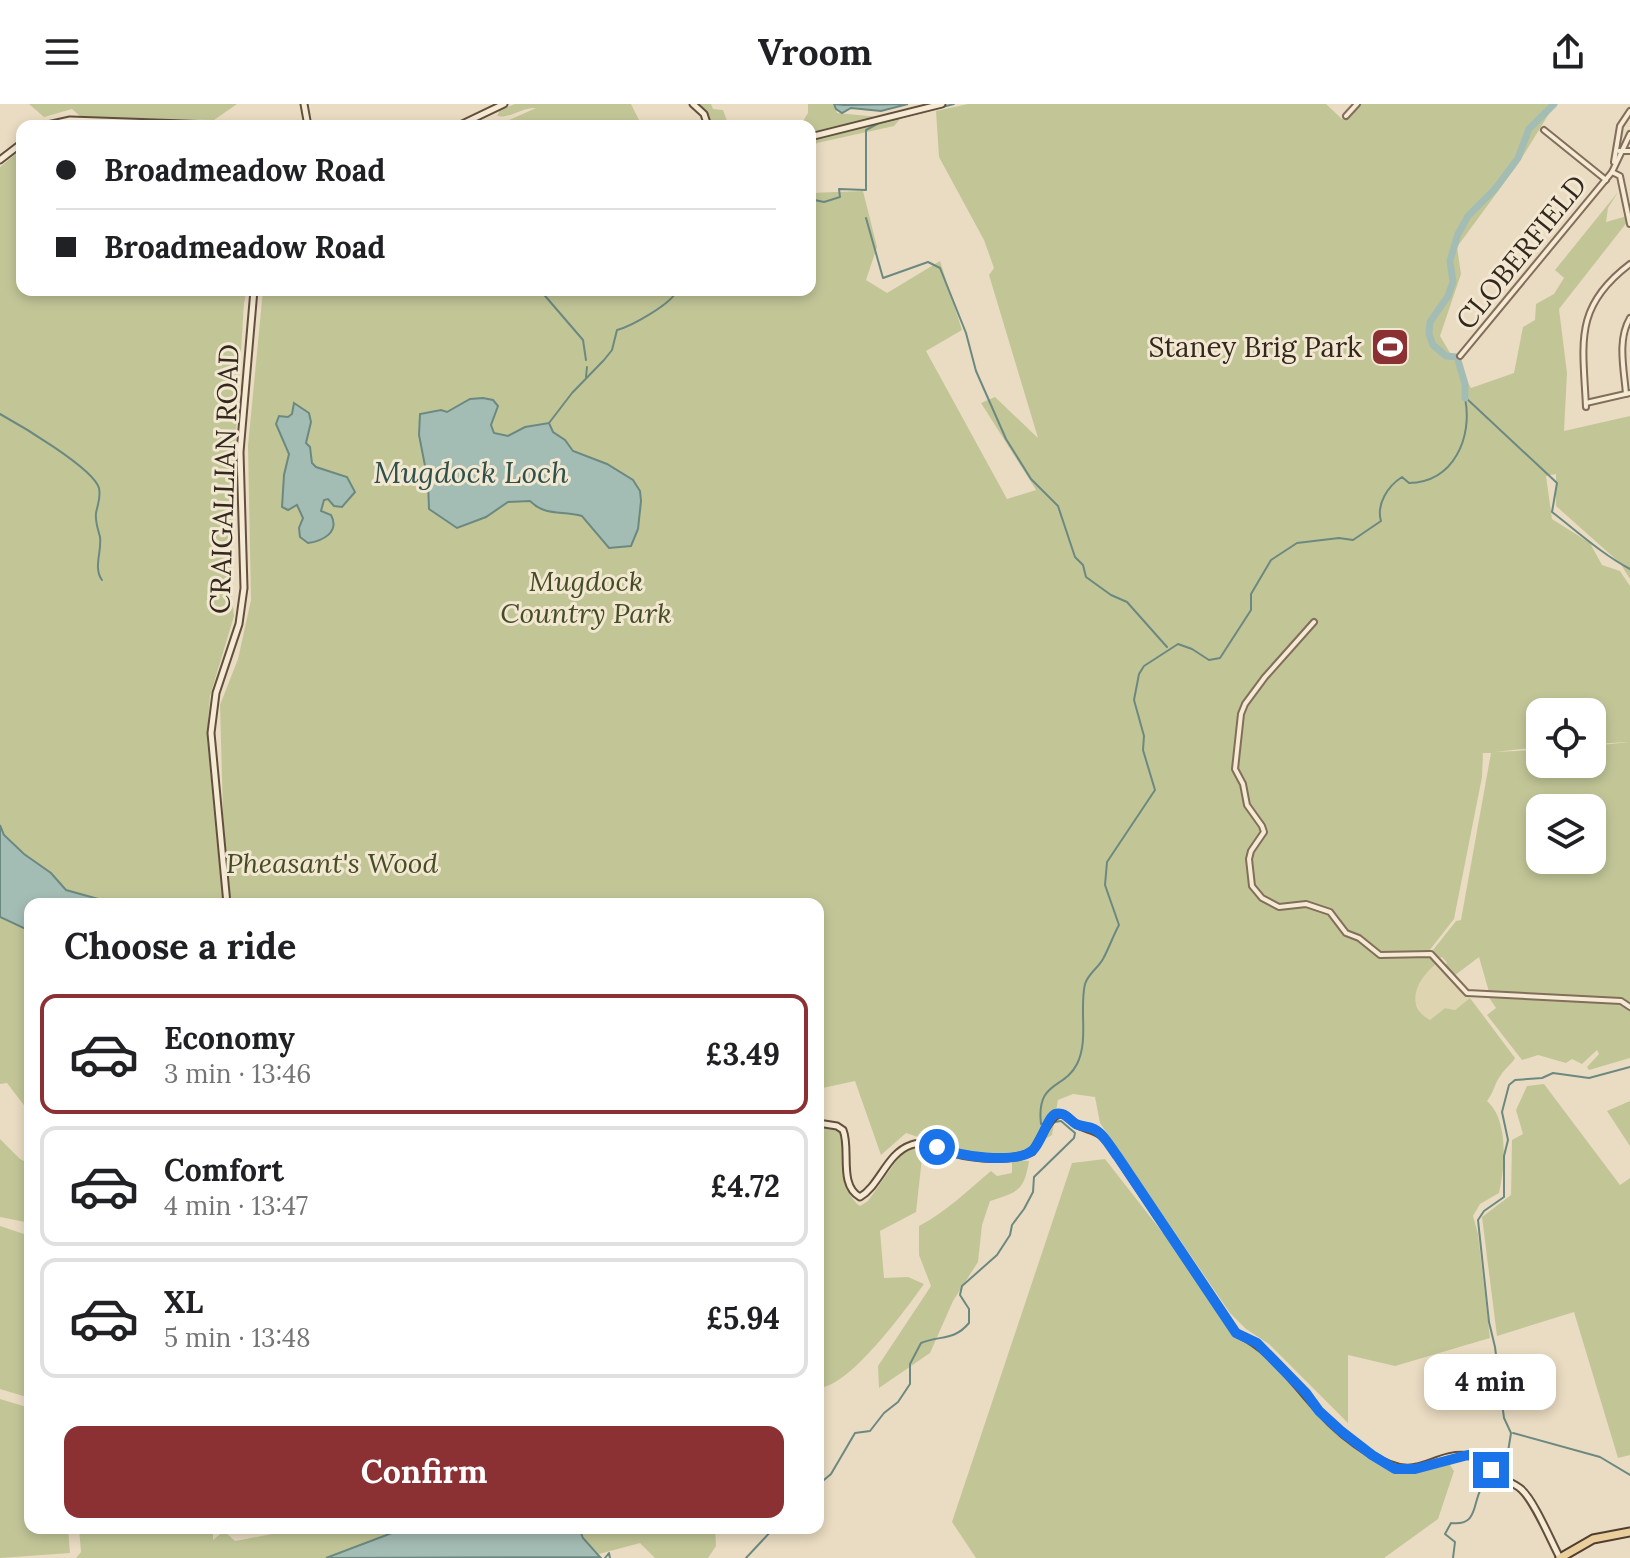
<!DOCTYPE html>
<meta charset="utf-8">
<style>
:root{--surface:#fff;--page:#f2f2f2;--text:#202124;--muted:#757577;--line:#e0e0e0;--accent:#8b3033}
body{margin:0;font-family:Lora,serif;background:var(--page);color:var(--text);height:100vh;display:flex;flex-direction:column;font-size:30px;white-space:nowrap}
*{box-sizing:border-box;margin:0}
p{font-size:26px;color:var(--muted)}
.icon{flex:none;width:44px;height:44px;fill:none;stroke:currentColor;stroke-width:2;stroke-linecap:round;stroke-linejoin:round}
.map{position:relative;flex:1;overflow:hidden}
.drawer{position:absolute;left:24px;top:794px;width:800px;height:636px;display:flex;flex-direction:column;background:var(--surface);border-radius:16px;box-shadow:0 4px 12px #0003}
.drawer>*{flex:none}
.hud{position:absolute;left:16px;top:16px;width:800px;height:176px;border-radius:16px;box-shadow:0 4px 12px #0003;display:grid;align-content:center;height:176px;padding:0 40px;background:var(--surface)}
.controls{position:absolute;left:1526px;top:594px;display:grid;gap:16px}
.controls a{display:grid;place-items:center;width:80px;height:80px;border-radius:16px;background:var(--surface);box-shadow:0 4px 12px #0003;font-size:40px}
.end{position:absolute;width:36px;height:36px;margin:-18px;border:10px solid #1a73e8;background:#fff;box-shadow:0 0 0 4px #fff}
.from{border-radius:50%}
.bubble{position:absolute;height:56px;border-radius:16px;background:var(--surface);box-shadow:0 4px 12px #0003;font-size:26px;font-weight:800;line-height:56px;text-align:center}
.hud b{display:flex;align-items:center;gap:28px;height:76px;font-size:30px}
.hud b+b{border-top:2px solid var(--line)}
.hud i{width:20px;height:20px;background:var(--text)}
ul{padding:0;list-style:none}
li{display:flex;align-items:center;gap:24px;height:120px;margin:0 16px 12px;padding:0 24px;border:4px solid var(--line);border-radius:16px}
li div{flex:1}
li b{display:block;font-size:30px}
li em{font-style:normal;font-weight:800}
li.selected{border-color:var(--accent)}
li>.icon{width:72px;height:72px;stroke-width:1.5}
h2{padding:0 40px;font-size:36px;line-height:96px}
.action{display:flex;gap:16px;margin-top:auto;padding:16px 40px}
.action a{flex:1;height:92px;border-radius:16px;background:var(--accent);color:#fff;font-size:32px;font-weight:800;line-height:92px;text-align:center}
header{display:flex;justify-content:space-between;align-items:center;height:104px;padding:0 40px;background:var(--surface);font-size:36px;font-weight:800}
.map>svg:first-child{display:block}
.farmland{fill:#ded5b0}
.green{fill:#c2c697;fill-rule:evenodd}
.water{fill:#a4bdb4;stroke:#6c8981;stroke-width:2}
.lines{fill:none;stroke-linecap:round;stroke-linejoin:round}
.stream{stroke:#6c8981;stroke-width:2}
.river{stroke:#a4bdb4;stroke-width:7}
.street-casing{stroke:#826e5b;stroke-width:8}
.secondary-casing{stroke:#634f3e;stroke-width:9}
.primary-casing{stroke:#503d2f;stroke-width:11}
.street{stroke:#f5ead4;stroke-width:4}
.secondary{stroke:#f5ead4;stroke-width:5}
.primary{stroke:#eacf9c;stroke-width:7}
.route{stroke:#1a73e8;stroke-width:10}
.labels{text-anchor:middle;dominant-baseline:central;stroke-width:6;stroke-linejoin:round;paint-order:stroke}
.street-label{font-size:28px;fill:#33271e;stroke:#f2e7d0}
.poi-label{font-size:28px;fill:#33271e;stroke:#f2e7d0;text-anchor:end}
.park-label{font-size:28px;font-style:italic;fill:#454d26;stroke:#f2e7d0}
.water-label{font-size:30px;font-style:italic;fill:#2e514e;stroke:#f2e7d0}
</style>
<header><svg class="icon" aria-label="menu" viewBox="0 0 24 24"><path d="M4 6h16M4 12h16M4 18h16"/></svg>Vroom<svg class="icon" aria-label="share" viewBox="0 0 24 24"><path d="M12 15V3M7 8l5-5 5 5M5 13v7h14v-7"/></svg></header>
<div class="map">
<svg width="1630" height="1454" viewBox="0 0 1630 1454">
<rect width="100%" height="100%" fill="#eadcc2"/>
<path class="farmland" d="M1437,859L1470,894L1455,906L1445,904L1430,916L1422,911L1415,898L1414,889L1427,867Z"/>
<g class="green">
<path d="M29,0H237L214,16L81,13L72,5L44,13Z"/>
<path d="M515,0H631L642,22H496L536,4C522,3 510,15 497,12L500,6Z"/>
<path d="M698,0H711L713,5L723,6L729,22H710L706,7Z"/>
<path d="M808,0H833L837,9L900,15L894,22L817,39L810,47V22H800L808,9Z"/>
<path d="M968,0H1326L1342,15L1354,0H1555L1518,60L1457,143L1461,170L1440,232L1471,284L1514,269L1523,223L1535,216L1536,200L1554,190L1564,174L1555,166L1618,88L1608,104L1606,118L1627,112L1628,117L1559,205L1567,269L1564,327L1630,312V475L1620,459L1556,402V370L1546,372L1552,415L1590,439L1602,461L1620,467L1630,482V900L1625,896L1489,888L1479,853L1454,872L1445,862L1447,859L1442,853L1440,854L1433,846L1456,817L1461,816L1491,649H1483L1482,673L1454,815L1429,847L1394,850L1377,849L1363,832L1354,831L1352,834L1358,835L1378,854L1431,852L1437,859C1418,874 1403,901 1430,916L1445,904L1455,906L1470,894L1515,954C1511,961 1505,964 1501,971C1495,978 1494,988 1487,997C1509,1016 1505,1063 1499,1089L1480,1100L1473,1112L1478,1130L1490,1234L1395,1262L1348,1251V1319L1269,1240L1246,1225L1230,1209L1100,1019L1095,993L1073,990L1058,996L1052,1031C1043,1036 1033,1043 1024,1047C986,1059 942,1040 906,1029L881,1051L855,977L818,985V800H230L223,710L220,601L238,555L251,496L248,342L263,186H810V89L863,87L877,143L866,176L887,189L940,157L962,226L926,247L1007,395L1036,386L981,299L995,293L1038,334L989,171L994,164L984,136L939,53L936,7ZM1540,608H1592V640L1629,638L1592,642V660H1540V646L1495,648L1540,643ZM1540,704H1592V756H1540Z"/>
<path d="M22,45V186H247L244,199L235,343L231,485L234,512L210,592L207,633L223,800H102V796L66,786L51,769L24,750L4,731L0,721V63Z"/>
<path d="M0,813L30,827V1009L7,979L0,980Z"/>
<path d="M1488,892L1622,900L1630,906V954L1589,966L1587,963L1599,950L1597,946L1582,960L1572,955L1566,959L1538,951L1522,956L1487,911L1496,904Z"/>
<path d="M1544,980L1620,1081L1630,1074V1351L1618,1354L1574,1208L1497,1232L1482,1113L1511,1091L1512,1036L1523,1030L1516,1006L1527,982Z"/>
<path d="M1630,997V1042L1607,1007Z"/>
<path d="M824,1020L838,1023L843,1028C842,1050 840,1088 860,1102L868,1097L901,1050L917,1042L923,1045L916,1108L880,1127L884,1174L908,1173L924,1180C906,1205 849,1284 818,1284V1022Z"/>
<path d="M0,1035L20,1055L30,1060V1119L0,1113Z"/>
<path d="M1105,1055L1184,1156L1235,1231L1256,1243L1279,1264L1343,1334L1377,1359L1395,1368L1414,1366L1448,1358L1454,1367L1438,1415L1384,1454H976L952,1418L1072,1059Z"/>
<path d="M1012,1056L1029,1057C1024,1087 1018,1088 990,1097L982,1121L978,1158L953,1197L930,1249L879,1284L878,1262L931,1182L919,1151V1122C947,1107 967,1087 991,1067L997,1072L1012,1069Z"/>
<path d="M0,1122L30,1132V1294L0,1285Z"/>
<path d="M0,1295L30,1304V1424H68L70,1449L0,1454Z"/>
<path d="M79,1424H213V1436L224,1427L235,1437L272,1430L286,1424H405L326,1454H76L81,1448Z"/>
<path d="M579,1424H715L716,1442L708,1454H655L640,1439L599,1450L584,1434Z"/>
</g>
<g class="water">
<path d="M834,0L844,1L908,0L881,7L851,4L842,9L836,5Z"/>
<path d="M483,294L493,296L498,302L491,321L494,329L508,332L525,323L549,319L553,328L565,336L573,347L607,360L633,376L640,387L641,397L638,425L631,442L609,444L582,412C562,406 546,413 530,397L508,398L486,413L457,424L429,405L428,377L419,331L420,310L441,306L447,308L470,295Z"/>
<path d="M294,299L309,309L311,318L306,339L310,343L312,359L316,363L347,373L355,388L342,403L334,402L328,395L324,396L321,407L331,411C340,428 323,437 308,439L300,433L299,424L303,414L297,401L288,406L282,403L284,371L289,350L276,320L279,312L288,313L292,310Z"/>
<path d="M0,721L4,731L24,750L51,769L66,786L102,796V800H30V827L0,813Z"/>
<path d="M405,1424H579L583,1434L600,1453L326,1454Z"/>
</g>
<g class="lines">
<g class="stream">
<path d="M810,95L824,98L840,93L839,85L866,86V26L879,19L954,0"/>
<path d="M866,114L883,174L928,158L940,164L966,229L976,267L1006,335L1031,375L1058,402L1075,453L1083,461L1086,473L1111,491L1127,498L1167,543"/>
<path d="M540,186L583,236L586,256"/>
<path d="M586,273L587,263"/>
<path d="M1466,294L1557,379L1552,408C1578,428 1602,450 1630,465"/>
<path d="M0,310C20,321 93,364 99,384C101,394 98,399 96,409C95,418 98,425 100,433C102,447 93,464 102,476"/>
<path d="M549,319L572,289L604,256L612,246L617,226C632,222 673,199 677,186"/>
<path d="M1513,1329L1600,1353L1630,1371"/>
<path d="M1500,1369L1508,1366L1507,1354L1511,1329L1504,1314L1495,1243L1489,1218L1478,1116L1484,1107L1504,1093V1052L1508,1036L1502,1008L1509,981L1515,976L1542,974L1553,969L1589,974L1630,963"/>
<path d="M818,1381L831,1370L855,1329L870,1327L884,1309L898,1298L910,1280V1260L921,1239C941,1231 954,1237 969,1219V1205L960,1191L962,1182L997,1151L1010,1131L1012,1121L1024,1105L1033,1088L1034,1073L1074,1034L1075,1029L1061,1017L1041,1020C1036,976 1064,986 1077,960C1089,936 1079,906 1085,880C1088,870 1098,864 1103,855C1109,844 1113,832 1119,821L1105,781L1107,758L1155,686L1143,646L1144,632L1134,596L1139,570L1144,562L1178,540L1192,545L1209,556L1220,554L1251,506V490L1271,456L1297,439L1339,434L1353,436L1381,417C1376,400 1388,382 1402,373L1409,379C1454,378 1473,333 1465,294"/>
<path d="M605,1454L609,1449L610,1454"/>
<path d="M746,1454L774,1424"/>
<path d="M1453,1454L1455,1438L1445,1430L1451,1419C1486,1423 1466,1386 1494,1372"/>
</g>
<path class="river" d="M1465,294V280L1457,253L1446,252L1439,246L1433,241L1429,230L1430,218L1448,192L1453,178L1450,157L1458,130L1468,112L1495,85L1518,54L1529,25L1554,0"/>
<defs>
<g id="street">
<path d="M1346,12L1357,0"/>
<path d="M1544,26L1606,76"/>
<path d="M1619,47H1630"/>
<path d="M1614,58L1620,22L1630,7"/>
<path d="M1612,68L1620,72L1630,120"/>
<path d="M651,186H652"/>
<path d="M1460,252L1612,68L1630,30"/>
<path d="M1626,290C1624,265 1617,236 1630,214"/>
<path d="M1586,299L1630,289"/>
<path d="M1586,303C1583,239 1573,203 1630,160"/>
<path d="M1314,518L1265,573L1245,600L1241,610L1235,665L1243,680L1247,701L1262,722L1264,728L1251,747L1249,755L1252,782L1262,794L1279,803L1306,800L1330,808L1346,829L1359,834L1380,851L1431,850L1467,889L1621,897L1630,903"/>
</g>
<g id="secondary">
<path d="M304,0L308,22"/>
<path d="M693,0L704,10L708,22"/>
<path d="M43,22L70,16L242,22"/>
<path d="M458,22L504,0"/>
<path d="M810,33L942,0"/>
<path d="M0,56L22,39"/>
<path d="M227,800L211,629L216,589L239,520L244,484L240,348L254,186"/>
<path d="M818,1019L837,1022L843,1026C851,1045 838,1081 860,1093C880,1081 887,1049 911,1041C926,1035 938,1046 952,1049C975,1055 1010,1058 1032,1048C1039,1038 1051,1008 1062,1010C1068,1011 1072,1018 1077,1021C1093,1028 1097,1025 1109,1040L1236,1229C1273,1246 1293,1279 1320,1308C1334,1324 1353,1339 1372,1351C1421,1383 1429,1346 1471,1352C1481,1353 1488,1363 1495,1369C1502,1376 1513,1378 1521,1385C1534,1396 1551,1437 1560,1454"/>
</g>
<path id="primary" d="M1560,1454L1593,1435L1630,1428"/>
</defs>
<use href="#street" class="street-casing"/>
<use href="#secondary" class="secondary-casing"/>
<use href="#primary" class="primary-casing"/>
<use href="#street" class="street"/>
<use href="#secondary" class="secondary"/>
<use href="#primary" class="primary"/>
</g>
<g class="lines">
<path class="route" d="M937,1043C956,1052 1016,1061 1033,1046C1041,1039 1048,1013 1055,1010C1065,1007 1069,1016 1076,1020C1082,1023 1088,1022 1094,1025C1104,1030 1111,1044 1118,1053L1236,1229L1257,1239L1306,1289L1319,1307L1341,1327L1372,1351L1395,1365H1415L1468,1351L1477,1353L1491,1366"/>
</g>
<defs>
<symbol id="stadium-square" viewBox="-11 -11 22 22"><rect x="-9" y="-9" width="18" height="18" rx="4" fill="#8b3033" stroke="#f2e7d0"/><path d="M0-5a6.5 5 0 1 0 0 10a6.5 5 0 1 0 0-10ZM-3.5-1.8h7v3.6h-7Z" fill="#fff"/></symbol>
</defs>
<g fill-rule="evenodd">
<use href="#stadium-square" x="1368" y="221" width="44" height="44"/>
</g>
<g class="labels">
<g class="street-label">
<text transform="translate(1521 148) rotate(-51)">CLOBERFIELD</text>
<text transform="translate(224 375) rotate(-88)">CRAIGALLIAN ROAD</text>
</g>
<g class="poi-label">
<text x="1362" y="243">Staney Brig Park</text>
</g>
<g class="park-label">
<text x="586" y="477">Mugdock<tspan x="586" dy="32">Country Park</tspan></text>
<text x="332" y="759">Pheasant's Wood</text>
</g>
<g class="water-label">
<text x="471" y="368">Mugdock Loch</text>
</g>
</g>
</svg>
<div class="controls">
<a><svg class="icon" aria-label="locate" viewBox="0 0 24 24"><circle cx="12" cy="12" r="6"/><path d="M12 2v4M12 18v4M2 12h4M18 12h4"/></svg></a>
<a><svg class="icon" aria-label="layers" viewBox="0 0 24 24"><path d="M12 4l9 5-9 5-9-5zM3 14l9 5 9-5"/></svg></a>
</div>
<i class="end from" style="left:937px;top:1043px"></i>
<i class="end" style="left:1491px;top:1366px"></i>
<div class="bubble" style="left:1424px;top:1250px;width:132px">4 min</div>
<div class="hud">
<b><i class="from"></i>Broadmeadow Road</b>
<b><i></i>Broadmeadow Road</b>
</div>
<section class="drawer">
<h2>Choose a ride</h2>
<ul>
<li class="selected"><svg class="icon" aria-label="car" viewBox="0 0 24 24"><path d="M5 17H2v-5l4-1 3-4h7l3 4 3 1v5h-3M9 17h6M6 11h13"/><circle cx="7" cy="17" r="2"/><circle cx="17" cy="17" r="2"/></svg><div><b>Economy</b><p>3 min · 13:46</p></div><em>£3.49</em></li>
<li><svg class="icon" aria-label="car" viewBox="0 0 24 24"><path d="M5 17H2v-5l4-1 3-4h7l3 4 3 1v5h-3M9 17h6M6 11h13"/><circle cx="7" cy="17" r="2"/><circle cx="17" cy="17" r="2"/></svg><div><b>Comfort</b><p>4 min · 13:47</p></div><em>£4.72</em></li>
<li><svg class="icon" aria-label="car" viewBox="0 0 24 24"><path d="M5 17H2v-5l4-1 3-4h7l3 4 3 1v5h-3M9 17h6M6 11h13"/><circle cx="7" cy="17" r="2"/><circle cx="17" cy="17" r="2"/></svg><div><b>XL</b><p>5 min · 13:48</p></div><em>£5.94</em></li>
</ul>
<div class="action"><a>Confirm</a></div>
</section>
</div>
